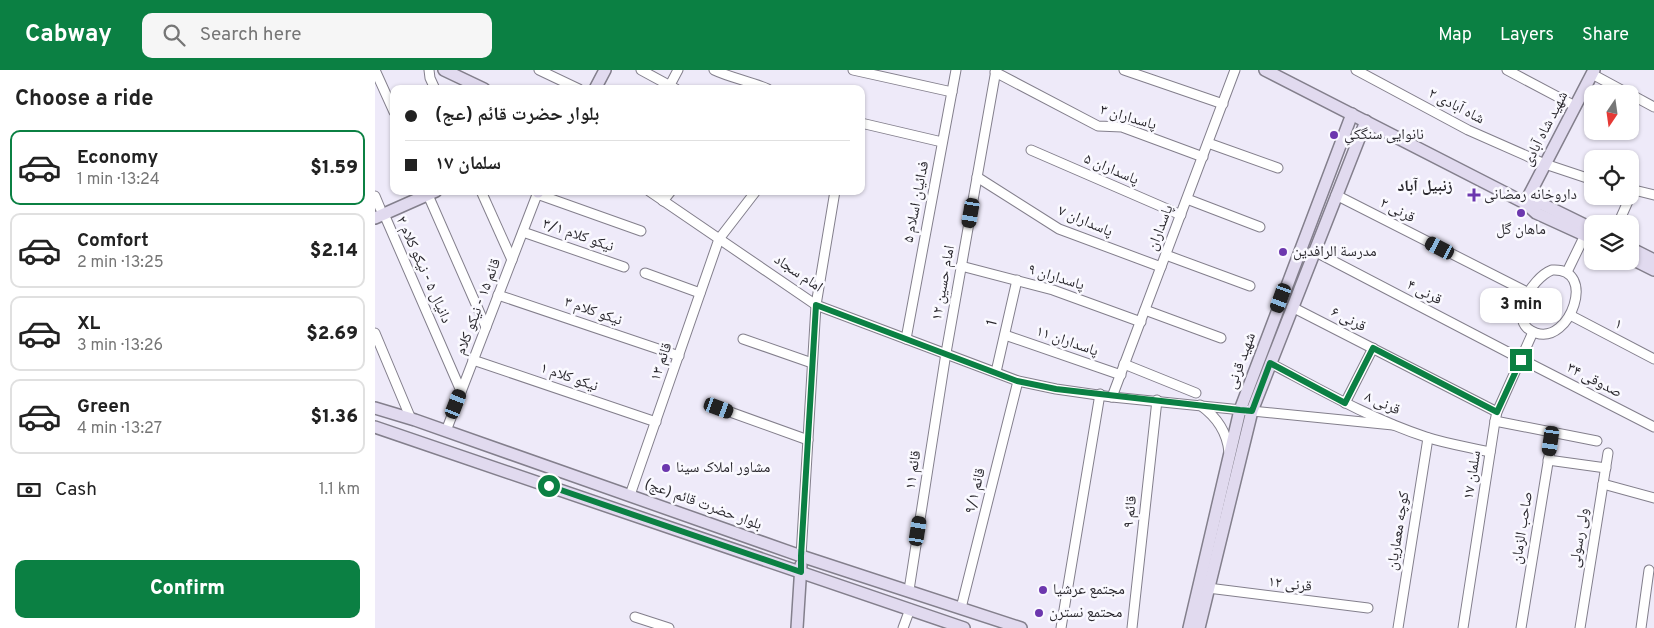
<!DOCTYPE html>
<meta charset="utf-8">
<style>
:root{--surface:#fff;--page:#f6f6f6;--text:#222;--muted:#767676;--line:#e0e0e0;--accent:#0b8043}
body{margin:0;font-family:Overpass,"Noto Naskh Arabic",sans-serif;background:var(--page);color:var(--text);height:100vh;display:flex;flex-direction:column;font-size:19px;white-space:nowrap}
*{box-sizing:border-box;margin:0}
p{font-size:16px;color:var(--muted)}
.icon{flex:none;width:28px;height:28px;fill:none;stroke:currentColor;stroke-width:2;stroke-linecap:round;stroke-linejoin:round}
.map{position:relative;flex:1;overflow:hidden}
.sheet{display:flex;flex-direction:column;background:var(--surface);width:375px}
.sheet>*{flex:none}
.hud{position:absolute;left:15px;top:15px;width:475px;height:110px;border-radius:10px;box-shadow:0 1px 4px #0004;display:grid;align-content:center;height:110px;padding:0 15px;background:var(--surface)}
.needle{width:32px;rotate:193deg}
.controls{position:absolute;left:1209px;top:15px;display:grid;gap:10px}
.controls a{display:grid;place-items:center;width:55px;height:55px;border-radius:10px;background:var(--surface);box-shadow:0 1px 4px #0004;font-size:25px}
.end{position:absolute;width:22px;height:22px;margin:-11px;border:6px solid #0b8043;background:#fff;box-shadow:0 0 0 2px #fff}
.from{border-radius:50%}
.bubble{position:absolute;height:35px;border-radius:10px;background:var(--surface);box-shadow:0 1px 4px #0004;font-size:16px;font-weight:800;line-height:35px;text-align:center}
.car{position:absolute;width:15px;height:30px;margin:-15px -8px;border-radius:6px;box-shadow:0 0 4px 1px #0007;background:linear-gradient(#222 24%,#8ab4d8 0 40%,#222 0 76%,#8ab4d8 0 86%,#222 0)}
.hud b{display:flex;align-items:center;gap:18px;height:48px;font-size:19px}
.hud b+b{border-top:1px solid var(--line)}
.hud i{width:12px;height:12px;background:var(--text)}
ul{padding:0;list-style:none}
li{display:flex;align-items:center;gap:15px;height:75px;margin:0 10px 8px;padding:0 5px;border:2px solid var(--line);border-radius:10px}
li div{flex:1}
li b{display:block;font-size:19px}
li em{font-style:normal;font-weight:800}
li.selected{border-color:var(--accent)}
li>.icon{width:45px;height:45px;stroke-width:1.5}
h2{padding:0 15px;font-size:22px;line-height:60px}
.pay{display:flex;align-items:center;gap:12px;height:55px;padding:0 15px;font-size:19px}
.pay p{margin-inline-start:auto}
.cta{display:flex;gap:10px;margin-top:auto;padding:10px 15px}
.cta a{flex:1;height:58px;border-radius:10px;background:var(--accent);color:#fff;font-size:20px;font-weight:800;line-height:58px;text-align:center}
header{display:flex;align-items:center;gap:30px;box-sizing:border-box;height:70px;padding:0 25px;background:var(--accent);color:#fff}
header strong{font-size:24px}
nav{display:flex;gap:28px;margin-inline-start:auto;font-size:18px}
.search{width:350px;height:45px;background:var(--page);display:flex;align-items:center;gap:12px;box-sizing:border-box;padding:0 18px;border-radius:10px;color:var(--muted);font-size:19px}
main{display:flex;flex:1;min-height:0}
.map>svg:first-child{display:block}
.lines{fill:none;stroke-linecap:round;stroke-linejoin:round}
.street-casing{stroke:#837f8c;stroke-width:11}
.secondary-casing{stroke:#837f8c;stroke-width:14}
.street{stroke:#fff;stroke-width:9}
.secondary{stroke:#e1daef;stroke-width:11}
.route{stroke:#0b8043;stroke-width:6}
.poi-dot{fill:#6c37ae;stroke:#faf9ff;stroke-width:2}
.labels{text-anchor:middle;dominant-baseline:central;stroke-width:5;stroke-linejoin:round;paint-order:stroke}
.street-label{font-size:15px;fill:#2a282e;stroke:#faf9ff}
.poi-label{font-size:15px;fill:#2a282e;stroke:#faf9ff;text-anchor:start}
.neighbourhood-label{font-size:16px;font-weight:bold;fill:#2a282e;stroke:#faf9ff}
</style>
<header>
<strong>Cabway</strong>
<div class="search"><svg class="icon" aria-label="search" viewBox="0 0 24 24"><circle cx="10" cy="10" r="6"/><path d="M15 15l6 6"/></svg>Search here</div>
<nav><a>Map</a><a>Layers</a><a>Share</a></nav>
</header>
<main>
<section class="sheet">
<h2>Choose a ride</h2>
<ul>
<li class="selected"><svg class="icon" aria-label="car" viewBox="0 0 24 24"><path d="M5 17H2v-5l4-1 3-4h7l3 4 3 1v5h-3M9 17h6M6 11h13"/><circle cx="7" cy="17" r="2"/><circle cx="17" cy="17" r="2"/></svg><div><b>Economy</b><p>1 min · 13:24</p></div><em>$1.59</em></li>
<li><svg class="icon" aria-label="car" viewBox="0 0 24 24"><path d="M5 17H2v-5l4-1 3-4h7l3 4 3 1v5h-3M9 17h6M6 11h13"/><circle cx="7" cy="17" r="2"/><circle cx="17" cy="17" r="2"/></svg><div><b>Comfort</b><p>2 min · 13:25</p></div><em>$2.14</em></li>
<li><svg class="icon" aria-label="car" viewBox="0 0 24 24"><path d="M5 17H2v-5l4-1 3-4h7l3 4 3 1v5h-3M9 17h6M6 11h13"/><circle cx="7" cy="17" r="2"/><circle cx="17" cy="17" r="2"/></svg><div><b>XL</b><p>3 min · 13:26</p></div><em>$2.69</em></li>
<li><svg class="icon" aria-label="car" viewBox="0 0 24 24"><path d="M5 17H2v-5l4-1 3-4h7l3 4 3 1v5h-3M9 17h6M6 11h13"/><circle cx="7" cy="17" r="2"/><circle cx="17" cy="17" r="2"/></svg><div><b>Green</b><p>4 min · 13:27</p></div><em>$1.36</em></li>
</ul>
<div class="pay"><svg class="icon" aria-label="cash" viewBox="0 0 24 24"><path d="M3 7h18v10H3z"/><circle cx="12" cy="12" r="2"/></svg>Cash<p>1.1 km</p></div>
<div class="cta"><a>Confirm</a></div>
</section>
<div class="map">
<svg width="1279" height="558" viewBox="0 0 1279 558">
<rect width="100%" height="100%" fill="#eeeaf9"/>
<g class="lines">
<defs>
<g id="street">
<path d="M0,0L19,42"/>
<path d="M54,0L55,8L60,19"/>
<path d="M164,0L204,19"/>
<path d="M266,0L301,19"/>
<path d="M339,0C356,8 375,11 393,19"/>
<path d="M478,0L577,22"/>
<path d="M749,0L848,34"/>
<path d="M981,0L1093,60L1170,94L1218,110"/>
<path d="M1132,0L1200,36"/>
<path d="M620,2L723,56L747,57L828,87"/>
<path d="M1217,4L1254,24"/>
<path d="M295,15L303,0"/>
<path d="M1255,24L1279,37"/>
<path d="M486,53L567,72"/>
<path d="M833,73L903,98"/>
<path d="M656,80L806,145"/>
<path d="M602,107L684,159L786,197"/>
<path d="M1255,119L1279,125"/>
<path d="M106,121L137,190"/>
<path d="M274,121L441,235L643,311L681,319L737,327L1018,355"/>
<path d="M162,124L266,161"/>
<path d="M53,125L111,257"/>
<path d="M961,125L1152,222"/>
<path d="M0,126L5,138"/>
<path d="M812,129L885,157"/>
<path d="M288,131L296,121"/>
<path d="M9,144L86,321"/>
<path d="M1243,154L1258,120"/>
<path d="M148,162L249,197"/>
<path d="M939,181L1146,289L1279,357"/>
<path d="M791,185L875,216"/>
<path d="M586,196L678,220L766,252"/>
<path d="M1177,200C1223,197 1195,275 1161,263C1130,253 1156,208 1177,200Z"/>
<path d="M1192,202L1210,165"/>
<path d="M270,203L325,223"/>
<path d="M123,225L304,286"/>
<path d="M917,237L1122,342"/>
<path d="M770,240L846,268"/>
<path d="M1195,245L1279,289"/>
<path d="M0,263L36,349"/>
<path d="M630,265L746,305"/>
<path d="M368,269L437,293"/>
<path d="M531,269L581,0"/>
<path d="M98,290L281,352"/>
<path d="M895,293C946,320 996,349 1051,367C1072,374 1094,377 1115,382"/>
<path d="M749,294L821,323"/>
<path d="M621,302L642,210"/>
<path d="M737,327L860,0"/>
<path d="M970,333L998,278"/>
<path d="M825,335C842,347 852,362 854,382"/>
<path d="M344,338L433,370"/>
<path d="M1120,351L1222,371"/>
<path d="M71,361L163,122"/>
<path d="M1173,390L1231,398"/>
<path d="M1228,414L1279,428"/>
<path d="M255,425L344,169L381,121"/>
<path d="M426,486L441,235L460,121"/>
<path d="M833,518L993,538"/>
<path d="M534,520L571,283L621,0"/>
<path d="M586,538L643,311"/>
<path d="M260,547L294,558"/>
<path d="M528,558L535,539"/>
<path d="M686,558L725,324"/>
<path d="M757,558L782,330"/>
<path d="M1023,558L1053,368"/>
<path d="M1088,558L1120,351L1122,342L1158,262"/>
<path d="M1146,558L1178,362"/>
<path d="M1205,558L1233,383"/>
<path d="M1266,558L1274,500"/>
</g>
<g id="secondary">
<path d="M69,0L109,19"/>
<path d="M890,0L1150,133L1161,143L1218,169"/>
<path d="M220,19L230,0"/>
<path d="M163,122V121"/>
<path d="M1150,133L1219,0"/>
<path d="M1150,133L1167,134L1218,159"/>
<path d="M0,148L61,121"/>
<path d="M1255,178L1279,190"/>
<path d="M1255,188L1279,200"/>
<path d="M0,338L40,350L426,486L646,558"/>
<path d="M0,357L589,558"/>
<path d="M422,558L426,495"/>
<path d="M814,558L865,340L977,44"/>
<path d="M824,558L877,341L991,51"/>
</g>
</defs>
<use href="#street" class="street-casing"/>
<use href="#secondary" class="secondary-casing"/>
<use href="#street" class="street"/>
<use href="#secondary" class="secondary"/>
</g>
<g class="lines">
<path class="route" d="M174,416L426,502V486L441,235L642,311L681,319L865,340L877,341L895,293L970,333L998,278L1122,342L1146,290"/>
</g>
<g class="poi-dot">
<circle cx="959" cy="65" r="5"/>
<path d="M1096.5 117.5h5v5h5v5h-5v5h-5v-5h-5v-5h5z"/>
<circle cx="1146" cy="143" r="5"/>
<circle cx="908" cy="182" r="5"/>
<circle cx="291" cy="398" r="5"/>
<circle cx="668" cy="520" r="5"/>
<circle cx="664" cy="543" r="5"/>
</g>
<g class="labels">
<g class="street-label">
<text transform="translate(1081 37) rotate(27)">شاه آبادی ۲</text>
<text transform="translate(753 48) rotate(16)">پاسداران ۳</text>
<text transform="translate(1171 59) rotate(-63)">شهید شاه آبادی</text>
<text transform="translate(736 100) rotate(23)">پاسداران ۵</text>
<text transform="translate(542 132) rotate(-79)">فدائیان اسلام ۵</text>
<text transform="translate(1022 141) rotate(27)">قرنی ۲</text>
<text transform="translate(710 152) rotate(23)">پاسداران ۷</text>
<text transform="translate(786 158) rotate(-69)">پاسداران</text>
<text transform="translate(203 166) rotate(19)">نیکو کلام ۳/۱</text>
<text transform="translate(48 200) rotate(66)">دانیال ۵ - نیکو کلام ۲</text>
<text transform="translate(423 204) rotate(34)">امام سجاد</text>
<text transform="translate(681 208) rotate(17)">پاسداران ۹</text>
<text transform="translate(569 213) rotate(-80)">امام حسین ۱۲</text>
<text transform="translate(1049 223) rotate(28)">قرنی ۴</text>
<text transform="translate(104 237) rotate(-69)">قائم ۱۵ - نیکو کلام</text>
<text transform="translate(218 242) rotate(19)">نیکو کلام ۳</text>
<text transform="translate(973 250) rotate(27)">قرنی ۶</text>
<text transform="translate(618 253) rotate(-77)">1</text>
<text transform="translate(1243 255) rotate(27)">۱</text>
<text transform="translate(692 272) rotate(19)">پاسداران ۱۱</text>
<text transform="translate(867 291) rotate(-70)">شهید قرنی</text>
<text transform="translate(287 292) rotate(-71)">قائم ۱۳</text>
<text transform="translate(194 308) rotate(19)">نیکو کلام ۱</text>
<text transform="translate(1219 311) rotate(27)">صدوقی ۳۴</text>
<text transform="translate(1007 334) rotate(24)">قرنی ۸</text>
<text transform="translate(539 400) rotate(-81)">قائم ۱۱</text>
<text transform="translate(1098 405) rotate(-81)">سلمان ۱۷</text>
<text transform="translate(601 421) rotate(-76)">قائم ۹/۱</text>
<text transform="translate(328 435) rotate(20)">بلوار حضرت قائم (عج)</text>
<text transform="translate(756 442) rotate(-84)">قائم ۹</text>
<text transform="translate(1148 458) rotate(-81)">صاحب الزمان</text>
<text transform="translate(1024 461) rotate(-81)">کوچه معماریان</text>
<text transform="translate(1205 468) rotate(-81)">ولی رسولی</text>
<text transform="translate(915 515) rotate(7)">قرنی ۱۲</text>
</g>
<g class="poi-label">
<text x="969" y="65">نانوایی سنگکیِ</text>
<text x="1109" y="125">داروخانه رمضانی</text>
<text x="1146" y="160" text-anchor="middle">ماهان گل</text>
<text x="918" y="182">مدرسة الرافدین</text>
<text x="301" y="398">مشاور املاک سینا</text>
<text x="678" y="520">مجتمع عرشیا</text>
<text x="674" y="543">محتمع نسترن</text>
</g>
<g class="neighbourhood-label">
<text x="1050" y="117">زنبیل آباد</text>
</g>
</g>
</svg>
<div class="controls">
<a><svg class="needle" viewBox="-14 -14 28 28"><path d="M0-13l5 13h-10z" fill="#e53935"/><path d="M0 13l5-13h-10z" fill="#767676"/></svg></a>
<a><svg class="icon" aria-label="locate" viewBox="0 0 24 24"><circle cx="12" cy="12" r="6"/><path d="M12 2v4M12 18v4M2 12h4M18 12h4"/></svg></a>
<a><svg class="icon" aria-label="layers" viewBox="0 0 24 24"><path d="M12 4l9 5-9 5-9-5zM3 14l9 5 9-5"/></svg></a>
</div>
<i class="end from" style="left:174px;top:416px"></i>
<i class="end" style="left:1146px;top:290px"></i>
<div class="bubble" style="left:1105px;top:218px;width:82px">3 min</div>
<i class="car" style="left:596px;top:143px;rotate:190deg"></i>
<i class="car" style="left:1065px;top:178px;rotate:297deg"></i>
<i class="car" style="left:906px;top:228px;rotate:200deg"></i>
<i class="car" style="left:81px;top:334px;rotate:21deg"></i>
<i class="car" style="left:344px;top:338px;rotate:110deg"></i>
<i class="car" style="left:1176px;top:371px;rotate:188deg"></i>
<i class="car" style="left:543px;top:461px;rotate:9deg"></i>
<div class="hud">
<b><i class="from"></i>بلوار حضرت قائم (عج)</b>
<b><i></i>سلمان ۱۷</b>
</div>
</div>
</main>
